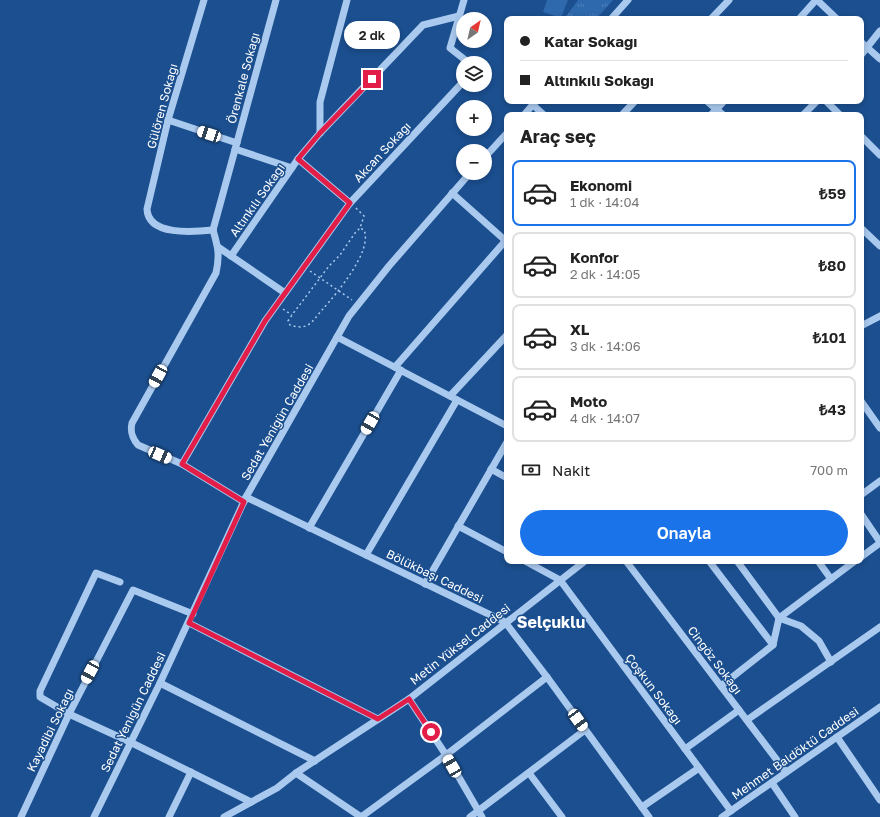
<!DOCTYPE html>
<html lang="tr">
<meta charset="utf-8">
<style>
:root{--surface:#fff;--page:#f2f2f2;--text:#222;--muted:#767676;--line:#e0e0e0;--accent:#1a73e8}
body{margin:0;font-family:"Golos Text",sans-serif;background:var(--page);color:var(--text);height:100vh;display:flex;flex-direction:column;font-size:15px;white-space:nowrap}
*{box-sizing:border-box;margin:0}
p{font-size:13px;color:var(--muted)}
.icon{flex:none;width:22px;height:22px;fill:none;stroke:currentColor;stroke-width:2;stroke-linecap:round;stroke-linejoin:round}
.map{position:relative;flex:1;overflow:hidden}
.sheet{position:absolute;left:504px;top:112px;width:360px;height:452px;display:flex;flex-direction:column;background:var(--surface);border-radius:8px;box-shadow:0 2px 6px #0003}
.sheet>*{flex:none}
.hud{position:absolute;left:504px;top:16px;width:360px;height:88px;border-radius:8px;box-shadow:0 2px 6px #0003;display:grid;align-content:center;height:88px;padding:0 16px;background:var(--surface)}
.needle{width:26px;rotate:34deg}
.tools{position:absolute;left:456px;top:12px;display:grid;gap:8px}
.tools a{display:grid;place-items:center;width:36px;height:36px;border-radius:50%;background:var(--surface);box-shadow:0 2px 6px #0003;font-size:20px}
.end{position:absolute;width:18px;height:18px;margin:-9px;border:5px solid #e11d48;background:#fff;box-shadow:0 0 0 2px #fff}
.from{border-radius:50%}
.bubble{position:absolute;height:28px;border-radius:14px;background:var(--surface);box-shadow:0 2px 6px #0003;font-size:13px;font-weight:600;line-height:28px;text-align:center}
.car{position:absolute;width:12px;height:24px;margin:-12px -6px;border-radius:5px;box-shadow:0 0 3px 1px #0007;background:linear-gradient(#fff 24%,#345 0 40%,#fff 0 76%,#345 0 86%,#fff 0)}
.hud b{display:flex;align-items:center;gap:14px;height:38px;font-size:15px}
.hud b+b{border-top:1px solid var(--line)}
.hud i{width:10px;height:10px;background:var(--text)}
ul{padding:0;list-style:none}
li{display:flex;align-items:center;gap:12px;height:66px;margin:0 8px 6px;padding:0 8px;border:2px solid var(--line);border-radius:8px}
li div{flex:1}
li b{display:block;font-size:15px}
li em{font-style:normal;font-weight:600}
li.selected{border-color:var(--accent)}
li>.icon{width:36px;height:36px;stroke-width:1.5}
h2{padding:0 16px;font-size:18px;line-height:48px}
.pay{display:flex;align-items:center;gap:10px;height:44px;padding:0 16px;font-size:15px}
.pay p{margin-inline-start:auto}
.primary-button{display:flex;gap:8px;margin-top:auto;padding:8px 16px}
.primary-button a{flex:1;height:46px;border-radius:24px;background:var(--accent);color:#fff;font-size:16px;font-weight:600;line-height:46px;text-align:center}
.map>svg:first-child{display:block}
.grass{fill:url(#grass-tufts)}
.green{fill:#2e69ad}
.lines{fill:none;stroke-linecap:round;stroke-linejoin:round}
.path{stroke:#a9c9ee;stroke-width:1.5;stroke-dasharray:2 3;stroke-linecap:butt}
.minor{stroke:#a9c9ee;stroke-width:7}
.route{stroke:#e11d48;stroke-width:5}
.labels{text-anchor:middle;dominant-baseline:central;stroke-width:3;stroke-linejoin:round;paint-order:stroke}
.street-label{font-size:12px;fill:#fff;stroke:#1b4f8f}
.district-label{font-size:16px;font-weight:bold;fill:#fff;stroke:#1b4f8f}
</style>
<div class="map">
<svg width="880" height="817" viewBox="0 0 880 817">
<defs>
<pattern id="grass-tufts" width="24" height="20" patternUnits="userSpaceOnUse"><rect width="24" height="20" fill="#2e69ad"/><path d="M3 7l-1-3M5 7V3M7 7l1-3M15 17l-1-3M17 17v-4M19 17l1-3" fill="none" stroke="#4d80b9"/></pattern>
</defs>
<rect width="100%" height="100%" fill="#1b4f8f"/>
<path class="grass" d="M578,0H613L596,19H564Z"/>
<path class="green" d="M547,0H568L561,18L543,12Z"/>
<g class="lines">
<g class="path">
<path d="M356,208L364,216L360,228L355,233L340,255L329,266L292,315L288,321L290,325C296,327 303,328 308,325C314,321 318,314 323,309C336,294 373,251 364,230L360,228"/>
<path d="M310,271L352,300"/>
<path d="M283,309L292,315"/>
</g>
<g class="minor">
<path d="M204,0L168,120L147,209C148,236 193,232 213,230"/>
<path d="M464,0L450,48L469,63"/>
<path d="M817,0L837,19"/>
<path d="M611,19L628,0"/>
<path d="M711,19L729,0"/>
<path d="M799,19L816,0"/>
<path d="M861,42L880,59"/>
<path d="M861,55L880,31"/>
<path d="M707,101L723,115"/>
<path d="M826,101L840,115"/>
<path d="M533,105L544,115"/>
<path d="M524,115L536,101"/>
<path d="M622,115L635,101"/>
<path d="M711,115L724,101"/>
<path d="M803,115L817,101"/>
<path d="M168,120L237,143"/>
<path d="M320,133V102L347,0"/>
<path d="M861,136L880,155"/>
<path d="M235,149L292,168"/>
<path d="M485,157L507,133"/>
<path d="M298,159L350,203"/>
<path d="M452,193L507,242"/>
<path d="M861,228L880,246"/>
<path d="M213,230C218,247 220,255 216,273L132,423C130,432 132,438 138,445L182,464L244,502"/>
<path d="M213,230L276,0"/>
<path d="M218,247L285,293"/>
<path d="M231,256L298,159L320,133L423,25L459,16"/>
<path d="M861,326L880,316"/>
<path d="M337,337L507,426"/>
<path d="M395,367L507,239"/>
<path d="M450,396L507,335"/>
<path d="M861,401L880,428"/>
<path d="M182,464L265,321L350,203L463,82"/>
<path d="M491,469L507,478"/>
<path d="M861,495L880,481"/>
<path d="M246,497L505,622L547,677L649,817"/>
<path d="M861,514L880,542"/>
<path d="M458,526L507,552"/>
<path d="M309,528L401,370"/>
<path d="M366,555L457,400"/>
<path d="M861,557L880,543"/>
<path d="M525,561L560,580L731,811"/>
<path d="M626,561L786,772"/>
<path d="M709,561L773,645"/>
<path d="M737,561L779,618"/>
<path d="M818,561L831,579"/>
<path d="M120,582L96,573L40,691V697L69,714L130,742L251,802"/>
<path d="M425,584L507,442"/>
<path d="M779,618L801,626L819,641L831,662"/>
<path d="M189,623L378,719"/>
<path d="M160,683L315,761"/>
<path d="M721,686L773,645L779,618L855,561"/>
<path d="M409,699L446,755L482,817"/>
<path d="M747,720L880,627"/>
<path d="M837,737L880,800"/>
<path d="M685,749L739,710"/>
<path d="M296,773L361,817"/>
<path d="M529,773L562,817"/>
<path d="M772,783L795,817"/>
<path d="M642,807L699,768"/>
<path d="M21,817L69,714L133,590L193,614"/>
<path d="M94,817L160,683L246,497L349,316L389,266L470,173"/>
<path d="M169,817L191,772"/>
<path d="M224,817L277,788L296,773L409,699L585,561"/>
<path d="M361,817L446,755L547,677"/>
<path d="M470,817L585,730"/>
<path d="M722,817L880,707"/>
</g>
</g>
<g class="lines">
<path class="route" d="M372,79L320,133L298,159L350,203L265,321L182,464L244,502L189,623L378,719L409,699L431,732"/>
</g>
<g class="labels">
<g class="street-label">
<text transform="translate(243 78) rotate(-75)">Örenkale Sokağı</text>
<text transform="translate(162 106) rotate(-75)">Gülören Sokağı</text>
<text transform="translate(382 152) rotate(-47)">Akcan Sokağı</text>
<text transform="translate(257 200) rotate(-55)">Altınkılı Sokağı</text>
<text transform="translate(277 422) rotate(-60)">Sedat Yenigün Caddesi</text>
<text transform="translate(435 576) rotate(26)">Bölükbaşı Caddesi</text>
<text transform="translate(460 644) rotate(-38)">Metin Yüksel Caddesi</text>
<text transform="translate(715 660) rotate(53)">Cingöz Sokağı</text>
<text transform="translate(654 689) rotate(53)">Çoşkun Sokağı</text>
<text transform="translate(133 712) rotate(-64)">Sedat Yenigün Caddesi</text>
<text transform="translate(50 730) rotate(-64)">Kayadibi Sokağı</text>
<text transform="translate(795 753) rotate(-35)">Mehmet Baldöktü Caddesi</text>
</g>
<g class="district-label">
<text x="551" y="622">Selçuklu</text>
</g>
</g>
</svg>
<div class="tools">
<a><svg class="needle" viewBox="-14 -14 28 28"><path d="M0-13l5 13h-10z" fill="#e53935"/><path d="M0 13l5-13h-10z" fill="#767676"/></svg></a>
<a><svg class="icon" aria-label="layers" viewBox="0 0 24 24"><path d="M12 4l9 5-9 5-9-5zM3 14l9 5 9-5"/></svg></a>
<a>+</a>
<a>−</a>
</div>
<i class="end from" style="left:431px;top:732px"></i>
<i class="end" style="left:372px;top:79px"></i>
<div class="bubble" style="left:344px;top:21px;width:56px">2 dk</div>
<i class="car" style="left:209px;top:134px;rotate:288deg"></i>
<i class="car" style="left:158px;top:376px;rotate:209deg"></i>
<i class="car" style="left:370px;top:423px;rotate:210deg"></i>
<i class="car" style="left:160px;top:455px;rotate:113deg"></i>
<i class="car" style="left:90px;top:672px;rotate:208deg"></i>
<i class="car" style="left:578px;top:720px;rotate:144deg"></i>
<i class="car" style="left:452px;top:766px;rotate:330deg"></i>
<div class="hud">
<b><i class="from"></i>Katar Sokağı</b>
<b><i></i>Altınkılı Sokağı</b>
</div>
<section class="sheet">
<h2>Araç seç</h2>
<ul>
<li class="selected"><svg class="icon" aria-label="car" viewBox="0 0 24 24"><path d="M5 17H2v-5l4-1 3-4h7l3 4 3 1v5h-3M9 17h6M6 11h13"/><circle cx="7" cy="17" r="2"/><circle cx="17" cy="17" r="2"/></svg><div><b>Ekonomi</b><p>1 dk · 14:04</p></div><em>₺59</em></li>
<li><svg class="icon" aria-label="car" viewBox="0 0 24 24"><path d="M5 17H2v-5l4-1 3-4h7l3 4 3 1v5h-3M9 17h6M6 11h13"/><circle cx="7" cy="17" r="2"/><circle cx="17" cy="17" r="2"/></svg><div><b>Konfor</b><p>2 dk · 14:05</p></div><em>₺80</em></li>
<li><svg class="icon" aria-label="car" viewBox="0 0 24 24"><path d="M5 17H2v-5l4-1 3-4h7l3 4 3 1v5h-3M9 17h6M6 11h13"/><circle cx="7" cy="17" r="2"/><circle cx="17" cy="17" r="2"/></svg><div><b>XL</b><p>3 dk · 14:06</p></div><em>₺101</em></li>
<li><svg class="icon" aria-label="car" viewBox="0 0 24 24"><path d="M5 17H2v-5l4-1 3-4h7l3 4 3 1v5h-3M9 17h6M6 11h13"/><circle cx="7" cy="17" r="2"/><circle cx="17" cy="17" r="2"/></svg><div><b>Moto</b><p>4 dk · 14:07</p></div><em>₺43</em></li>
</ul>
<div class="pay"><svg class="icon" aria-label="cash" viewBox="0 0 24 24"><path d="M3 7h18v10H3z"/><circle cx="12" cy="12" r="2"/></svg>Nakit<p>700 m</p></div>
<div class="primary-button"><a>Onayla</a></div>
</section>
</div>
